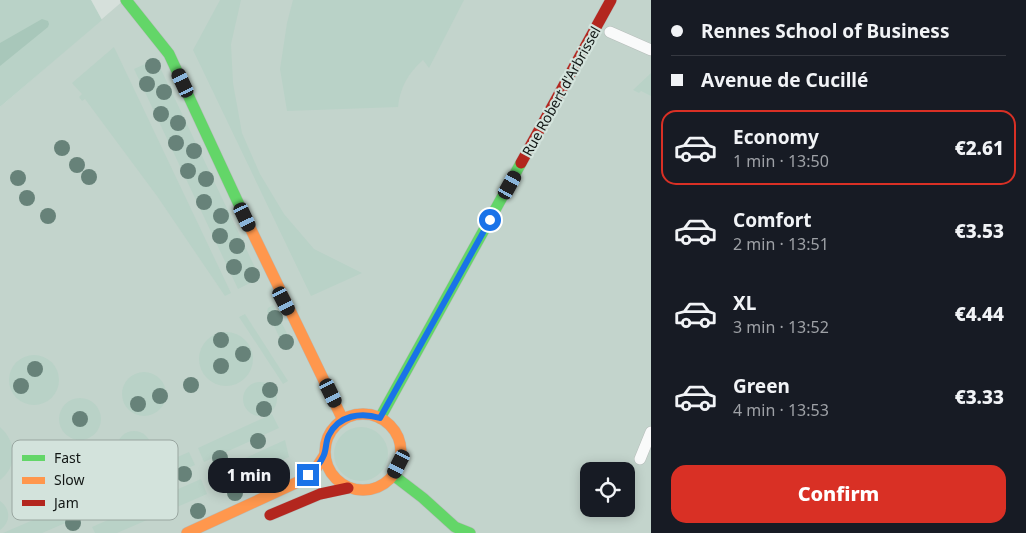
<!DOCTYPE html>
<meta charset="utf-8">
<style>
:root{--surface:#171b24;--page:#242831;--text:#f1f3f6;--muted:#9ea1a6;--line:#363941;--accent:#d93025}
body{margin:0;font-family:"Noto Sans",sans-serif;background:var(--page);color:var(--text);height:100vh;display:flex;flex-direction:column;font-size:19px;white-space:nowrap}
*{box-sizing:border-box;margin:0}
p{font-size:16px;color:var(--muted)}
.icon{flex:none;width:28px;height:28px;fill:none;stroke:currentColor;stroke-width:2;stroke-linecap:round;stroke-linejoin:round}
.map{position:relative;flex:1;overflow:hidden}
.side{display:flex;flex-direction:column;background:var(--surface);width:375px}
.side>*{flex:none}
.hud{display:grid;align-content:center;height:110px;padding:0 20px;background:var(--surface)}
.buttons{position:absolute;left:580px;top:462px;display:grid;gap:10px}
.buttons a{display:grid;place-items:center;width:55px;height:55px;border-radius:10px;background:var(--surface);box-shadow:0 2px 12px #0003;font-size:25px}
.end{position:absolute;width:22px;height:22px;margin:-11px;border:6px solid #1a73e8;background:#fff;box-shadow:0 0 0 2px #fff}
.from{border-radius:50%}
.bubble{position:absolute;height:35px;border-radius:15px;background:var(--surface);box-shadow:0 2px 12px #0003;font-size:16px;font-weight:800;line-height:35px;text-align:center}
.car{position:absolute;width:15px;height:30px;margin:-15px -8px;border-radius:6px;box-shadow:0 0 4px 1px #0007;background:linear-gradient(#222 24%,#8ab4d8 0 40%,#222 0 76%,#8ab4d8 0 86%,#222 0)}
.hud b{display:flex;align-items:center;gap:18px;height:48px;font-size:19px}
.hud b+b{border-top:1px solid var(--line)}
.hud i{width:12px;height:12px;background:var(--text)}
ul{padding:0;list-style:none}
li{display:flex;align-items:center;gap:15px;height:75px;margin:0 10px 8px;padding:0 10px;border:2px solid transparent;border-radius:15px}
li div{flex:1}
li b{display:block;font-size:19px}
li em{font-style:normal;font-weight:800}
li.current{border-color:var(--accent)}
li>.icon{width:45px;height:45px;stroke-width:1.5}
.primary-button{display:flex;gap:10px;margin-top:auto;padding:10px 20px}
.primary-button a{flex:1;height:58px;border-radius:15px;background:var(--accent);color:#fff;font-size:20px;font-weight:800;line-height:58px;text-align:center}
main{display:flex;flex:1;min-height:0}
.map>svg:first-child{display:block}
.built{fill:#c3d4cc;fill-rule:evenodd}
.green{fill:#b9d2c7}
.forest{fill:#a8c7ba}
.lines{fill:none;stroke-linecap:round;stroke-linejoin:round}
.lane-casing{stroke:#b6bdba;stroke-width:12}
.fast-casing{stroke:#b6bdba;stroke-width:12}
.slow-casing{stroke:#b6bdba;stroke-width:12}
.jam-casing{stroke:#b6bdba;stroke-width:12}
.lane{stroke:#f9fafa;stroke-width:11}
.fast{stroke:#63d668;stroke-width:11}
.slow{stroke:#ff974d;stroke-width:11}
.jam{stroke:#b3261e;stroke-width:11}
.tree{fill:#678279}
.route{stroke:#1a73e8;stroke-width:6}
.labels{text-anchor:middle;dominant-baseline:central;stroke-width:4.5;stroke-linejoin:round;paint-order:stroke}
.street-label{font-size:14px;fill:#121715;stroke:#d3e3dc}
.key{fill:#d3e3dc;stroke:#99a6a0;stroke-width:1}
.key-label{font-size:14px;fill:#121715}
</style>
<main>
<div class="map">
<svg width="651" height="533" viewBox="0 0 651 533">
<rect width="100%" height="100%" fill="#d6e0db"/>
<path class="built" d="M124,0H651V533H0V107ZM589,471H626V509H589Z"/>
<g class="green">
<path d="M0,0H91L102,20L0,107Z"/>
<path d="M220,0H241L231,44L233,83L242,133L260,174L284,214L314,249L362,273L311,296L193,50Z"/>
<path d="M293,0H464L429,68L423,60C408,73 400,88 398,107L287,111L280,69L287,23Z"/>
<path d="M114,47L231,293L225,296L157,196L85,99L82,101L79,97L82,94L72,83Z"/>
<path d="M156,59L260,278L238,289L134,69Z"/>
<path d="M651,73V96L641,91L639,93L633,90Z"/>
<path d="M273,305L292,344L284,347L267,311L268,308Z"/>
<path d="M245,314L288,381L283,384L239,317Z"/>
<circle cx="226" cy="359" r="27"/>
<circle cx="34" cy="380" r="25"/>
<circle cx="144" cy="394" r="22"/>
<circle cx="260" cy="399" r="17"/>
<circle cx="80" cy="419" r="21"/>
<path d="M272,414L279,428L204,462L198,448Z"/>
<path d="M0,427C17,442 18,466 0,480Z"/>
<circle cx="361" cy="454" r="27"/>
<circle cx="134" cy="448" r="17"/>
<path d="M285,440L289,457L217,490L210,474Z"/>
<path d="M189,452L195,465L101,506L95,493Z"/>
<path d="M201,479L207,494L117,533H95L92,527Z"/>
<path d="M0,501C11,509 11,522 0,530Z"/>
<path d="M70,504L77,518L42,533H3Z"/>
</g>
<path class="forest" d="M42,19L48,21L49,24L48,27L0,66V43Z"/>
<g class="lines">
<defs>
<g id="lane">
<path d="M610,32L651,50"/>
<path d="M640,459L651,432"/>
</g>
<g id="fast">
<path d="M126,0L169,54L242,211"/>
<path d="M380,418L521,163"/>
<path d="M393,475L423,498L455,527L470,533"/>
</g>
<g id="slow">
<path d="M242,211L343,420"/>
<circle cx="363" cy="452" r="38"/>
<path d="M187,533L300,481L315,470L324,456"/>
</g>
<g id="jam">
<path d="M521,163L611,0"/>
<path d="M270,515L320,494L348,488"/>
</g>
</defs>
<use href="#lane" class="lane-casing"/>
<use href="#fast" class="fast-casing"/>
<use href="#slow" class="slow-casing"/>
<use href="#jam" class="jam-casing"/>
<use href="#lane" class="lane"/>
<use href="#fast" class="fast"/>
<use href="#slow" class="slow"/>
<use href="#jam" class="jam"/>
</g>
<g class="tree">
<circle cx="153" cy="66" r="8"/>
<circle cx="147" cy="84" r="8"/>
<circle cx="164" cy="92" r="8"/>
<circle cx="161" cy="114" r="8"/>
<circle cx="178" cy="123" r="8"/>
<circle cx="176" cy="143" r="8"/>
<circle cx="62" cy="148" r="8"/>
<circle cx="194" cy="151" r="8"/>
<circle cx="77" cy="165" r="8"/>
<circle cx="188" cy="171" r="8"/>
<circle cx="89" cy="177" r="8"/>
<circle cx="18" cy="178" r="8"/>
<circle cx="206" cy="179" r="8"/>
<circle cx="27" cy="198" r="8"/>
<circle cx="204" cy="202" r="8"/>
<circle cx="48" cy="216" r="8"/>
<circle cx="221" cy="216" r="8"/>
<circle cx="220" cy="236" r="8"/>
<circle cx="237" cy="246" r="8"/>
<circle cx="234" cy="267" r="8"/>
<circle cx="252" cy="275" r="8"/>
<circle cx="275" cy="318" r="8"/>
<circle cx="221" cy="340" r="8"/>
<circle cx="286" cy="342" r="8"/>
<circle cx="243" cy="354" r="8"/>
<circle cx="221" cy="366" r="8"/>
<circle cx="35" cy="369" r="8"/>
<circle cx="191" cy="385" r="8"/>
<circle cx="21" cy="386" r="8"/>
<circle cx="270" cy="390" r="8"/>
<circle cx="160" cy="396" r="8"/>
<circle cx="138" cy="404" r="8"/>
<circle cx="264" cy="409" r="8"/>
<circle cx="80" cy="419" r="8"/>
<circle cx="258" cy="441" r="8"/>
<circle cx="220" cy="458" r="8"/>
<circle cx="184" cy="474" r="8"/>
<circle cx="273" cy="477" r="8"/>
<circle cx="235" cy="493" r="8"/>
<circle cx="198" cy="511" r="8"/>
<circle cx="73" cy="523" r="8"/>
</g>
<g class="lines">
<path class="route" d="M308,475C314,470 320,464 323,457C327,450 325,442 329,435C339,415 361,412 380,418L490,220"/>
</g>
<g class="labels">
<g class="street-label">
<text transform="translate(561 91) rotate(-61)">Rue Robert d'Arbrissel</text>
</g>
</g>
<rect x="12" y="440" width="166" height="80" rx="8" class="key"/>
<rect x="22" y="455" width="23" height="6" fill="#63d668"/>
<rect x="22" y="477" width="23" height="7" fill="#ff974d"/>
<rect x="22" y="500" width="23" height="6" fill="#b3261e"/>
<g class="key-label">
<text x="54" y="463">Fast</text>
<text x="54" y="485">Slow</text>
<text x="54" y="508">Jam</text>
</g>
</svg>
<div class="buttons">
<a><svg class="icon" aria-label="locate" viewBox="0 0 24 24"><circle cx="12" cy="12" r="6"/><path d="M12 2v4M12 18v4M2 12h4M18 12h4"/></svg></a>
</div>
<i class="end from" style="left:490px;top:220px"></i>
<i class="end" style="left:308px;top:475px"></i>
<div class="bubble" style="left:208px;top:458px;width:82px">1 min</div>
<i class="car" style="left:183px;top:83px;rotate:335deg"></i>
<i class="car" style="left:510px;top:185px;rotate:29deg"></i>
<i class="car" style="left:245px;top:217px;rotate:155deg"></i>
<i class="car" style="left:284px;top:301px;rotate:153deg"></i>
<i class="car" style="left:331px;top:393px;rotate:154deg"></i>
<i class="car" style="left:399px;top:464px;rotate:207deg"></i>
</div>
<section class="side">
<div class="hud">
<b><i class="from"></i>Rennes School of Business</b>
<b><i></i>Avenue de Cucillé</b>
</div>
<ul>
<li class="current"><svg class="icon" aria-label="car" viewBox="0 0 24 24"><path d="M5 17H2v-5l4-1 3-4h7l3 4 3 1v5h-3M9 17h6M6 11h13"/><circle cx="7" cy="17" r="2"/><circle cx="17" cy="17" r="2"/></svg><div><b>Economy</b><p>1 min · 13:50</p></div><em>€2.61</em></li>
<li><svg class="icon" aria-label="car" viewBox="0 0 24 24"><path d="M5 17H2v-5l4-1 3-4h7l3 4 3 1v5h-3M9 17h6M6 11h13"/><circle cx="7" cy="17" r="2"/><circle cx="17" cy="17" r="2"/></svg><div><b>Comfort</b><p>2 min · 13:51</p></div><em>€3.53</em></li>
<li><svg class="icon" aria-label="car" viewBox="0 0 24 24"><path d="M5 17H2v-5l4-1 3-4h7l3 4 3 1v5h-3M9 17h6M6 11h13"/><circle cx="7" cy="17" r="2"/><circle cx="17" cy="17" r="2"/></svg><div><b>XL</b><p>3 min · 13:52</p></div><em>€4.44</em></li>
<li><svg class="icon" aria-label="car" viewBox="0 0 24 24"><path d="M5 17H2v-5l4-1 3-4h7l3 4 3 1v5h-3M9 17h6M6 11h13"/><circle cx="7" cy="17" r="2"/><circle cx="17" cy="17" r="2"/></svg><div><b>Green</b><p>4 min · 13:53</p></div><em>€3.33</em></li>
</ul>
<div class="primary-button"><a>Confirm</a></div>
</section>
</main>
